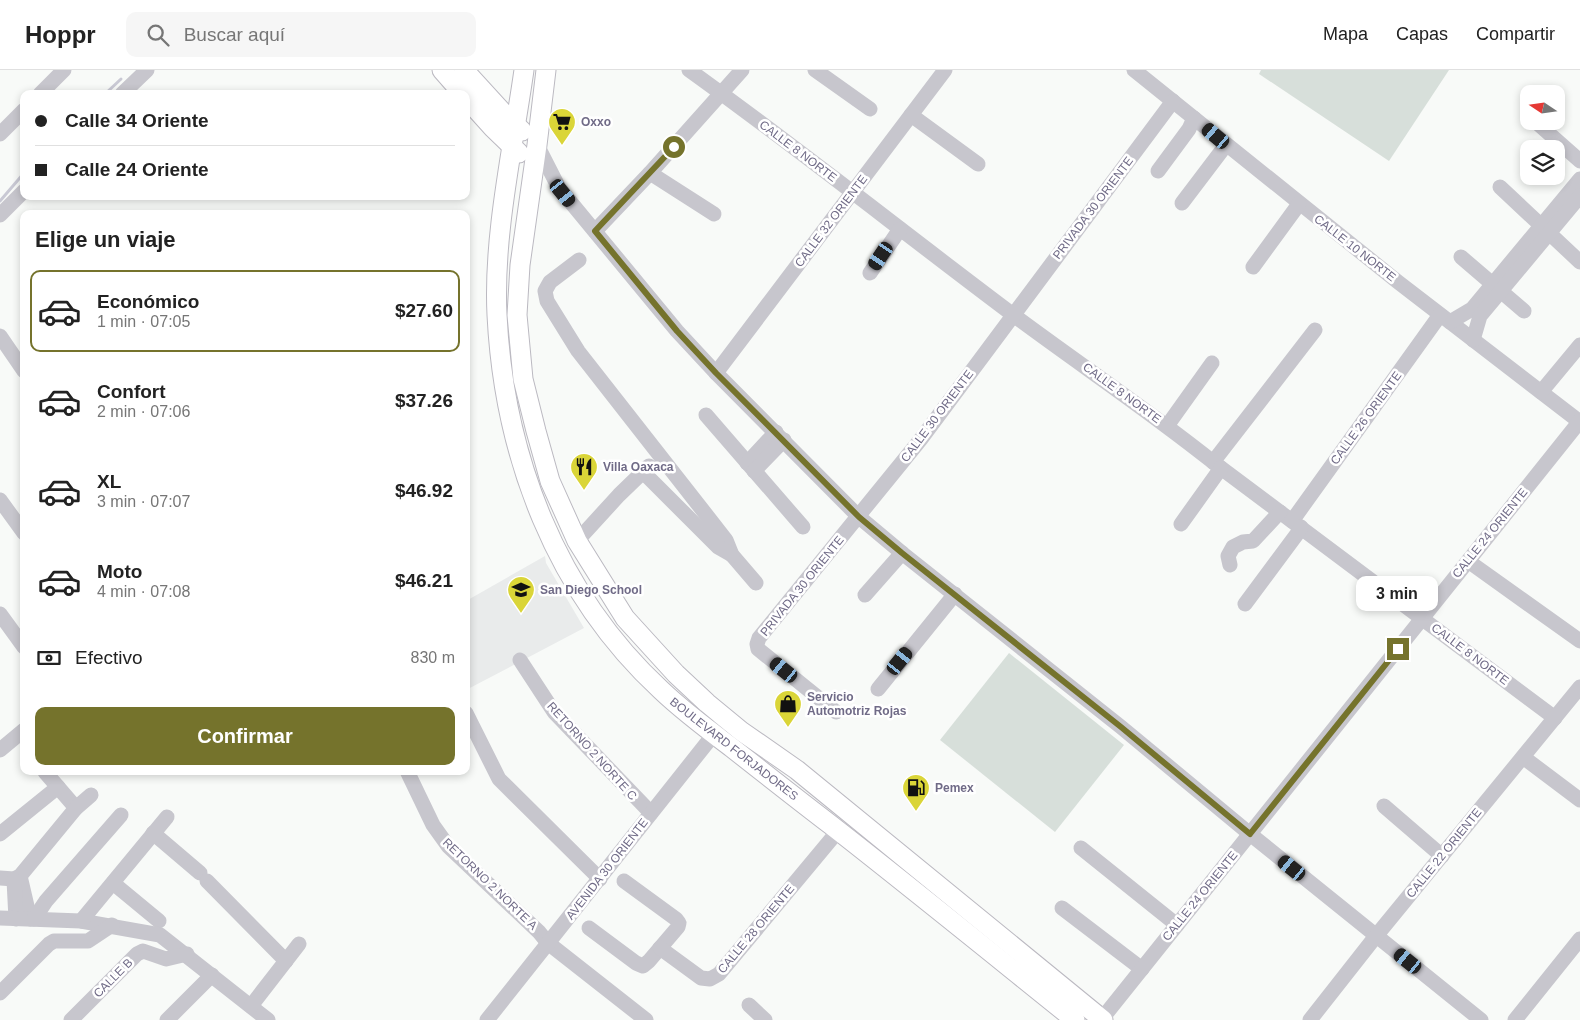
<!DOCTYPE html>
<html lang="es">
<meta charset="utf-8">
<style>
:root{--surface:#fff;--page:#f6f6f6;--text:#222;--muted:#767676;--line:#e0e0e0;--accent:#75732c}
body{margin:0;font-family:Helvetica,sans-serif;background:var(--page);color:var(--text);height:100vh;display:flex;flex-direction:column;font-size:19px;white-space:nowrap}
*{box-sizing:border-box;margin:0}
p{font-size:16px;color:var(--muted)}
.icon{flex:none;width:28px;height:28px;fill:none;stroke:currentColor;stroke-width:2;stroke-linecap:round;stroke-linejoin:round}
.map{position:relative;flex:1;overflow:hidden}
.drawer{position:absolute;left:20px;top:140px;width:450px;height:565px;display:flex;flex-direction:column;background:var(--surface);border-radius:10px;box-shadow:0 2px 8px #0003}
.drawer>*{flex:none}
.guide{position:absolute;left:20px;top:20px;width:450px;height:110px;border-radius:10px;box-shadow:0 2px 8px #0003;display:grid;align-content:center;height:110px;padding:0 15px;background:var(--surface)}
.needle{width:32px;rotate:283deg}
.buttons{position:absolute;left:1520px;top:15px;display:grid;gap:10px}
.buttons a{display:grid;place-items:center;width:45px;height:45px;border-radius:10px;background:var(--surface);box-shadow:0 2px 8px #0003;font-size:25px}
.end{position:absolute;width:22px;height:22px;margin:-11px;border:6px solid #75732c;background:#fff;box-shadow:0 0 0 2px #fff}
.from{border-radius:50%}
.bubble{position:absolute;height:35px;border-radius:10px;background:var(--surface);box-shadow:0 2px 8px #0003;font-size:16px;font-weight:600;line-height:35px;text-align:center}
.car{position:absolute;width:15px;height:30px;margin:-15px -8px;border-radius:6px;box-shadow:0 0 4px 1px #0007;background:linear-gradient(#222 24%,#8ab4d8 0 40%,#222 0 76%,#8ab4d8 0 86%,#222 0)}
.guide b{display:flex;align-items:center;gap:18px;height:48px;font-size:19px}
.guide b+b{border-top:1px solid var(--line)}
.guide i{width:12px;height:12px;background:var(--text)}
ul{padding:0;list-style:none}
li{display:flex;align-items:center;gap:15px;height:82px;margin:0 10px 8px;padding:0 5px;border:2px solid transparent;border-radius:10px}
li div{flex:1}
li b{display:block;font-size:19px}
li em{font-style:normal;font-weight:600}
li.current{border-color:var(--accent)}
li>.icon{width:45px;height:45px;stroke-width:1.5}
h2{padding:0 15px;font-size:22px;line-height:60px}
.pay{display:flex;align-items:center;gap:12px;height:55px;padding:0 15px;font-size:19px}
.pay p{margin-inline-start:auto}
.action{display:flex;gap:10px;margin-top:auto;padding:10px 15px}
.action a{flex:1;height:58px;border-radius:10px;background:var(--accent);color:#fff;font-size:20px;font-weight:600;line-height:58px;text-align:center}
header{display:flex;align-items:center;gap:30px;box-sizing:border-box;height:70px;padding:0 25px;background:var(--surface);border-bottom:1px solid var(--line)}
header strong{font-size:24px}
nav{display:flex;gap:28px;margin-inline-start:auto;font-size:18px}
.search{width:350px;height:45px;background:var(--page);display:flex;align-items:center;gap:12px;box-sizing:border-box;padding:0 18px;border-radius:10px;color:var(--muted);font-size:19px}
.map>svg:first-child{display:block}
.built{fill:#e9ebeb}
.green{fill:#d7dfda}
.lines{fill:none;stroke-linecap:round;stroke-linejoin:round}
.stream{stroke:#c9c9d4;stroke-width:3}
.major-casing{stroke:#bbb9c1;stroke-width:21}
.minor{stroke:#c7c6cd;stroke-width:15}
.major{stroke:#fff;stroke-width:19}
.route{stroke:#75732c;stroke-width:6}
.labels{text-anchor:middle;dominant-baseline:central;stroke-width:5;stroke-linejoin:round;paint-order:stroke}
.poi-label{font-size:12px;font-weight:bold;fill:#706b87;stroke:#fff;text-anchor:start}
.street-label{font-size:12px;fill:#706b87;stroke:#fff}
</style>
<header>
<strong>Hoppr</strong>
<div class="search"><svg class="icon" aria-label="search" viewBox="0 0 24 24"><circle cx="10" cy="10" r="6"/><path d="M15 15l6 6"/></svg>Buscar aquí</div>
<nav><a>Mapa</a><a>Capas</a><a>Compartir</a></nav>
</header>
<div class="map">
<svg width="1580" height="950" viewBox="0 0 1580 950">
<rect width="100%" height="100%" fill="#f8faf8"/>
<path class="built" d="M545,486L546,493L584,558L466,620V531Z"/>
<g class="green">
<path d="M1261,0H1449L1389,91L1259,4Z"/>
<path d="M1009,583L1124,675L1055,762L940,670Z"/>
</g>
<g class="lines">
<g class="stream">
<path d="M105,24L121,9"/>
<path d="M0,131L24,103"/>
</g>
<defs>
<g id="major">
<path d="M442,0L463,24"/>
<path d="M464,0L507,47L522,61"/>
<path d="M524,0C513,78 493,166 497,245C504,386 556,523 661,620C683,641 707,659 731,677C764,703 797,729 831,755C913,819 994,885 1075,950"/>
<path d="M546,0L537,75L520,195L517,245L523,309L536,361L550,411L577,471L625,548L676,604L707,633L741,661L797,700L1103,950"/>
<path d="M466,28L493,58L519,83"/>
</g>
</defs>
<use href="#major" class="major-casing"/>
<g class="minor">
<path d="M689,0C799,79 904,163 1012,244C1079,294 1148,340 1213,392L1555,648"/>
<path d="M815,0L870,39"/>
<path d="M1134,0L1398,212L1580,352"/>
<path d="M40,24L64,0"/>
<path d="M122,24L147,0"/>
<path d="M911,45L978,94"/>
<path d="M1536,52L1580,91"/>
<path d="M0,64L24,40"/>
<path d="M537,75L559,118L677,261L716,303L859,447L902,483L1121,657L1250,764L1481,950"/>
<path d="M1158,101L1189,59L1194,48"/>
<path d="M650,103L714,144"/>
<path d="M1500,117L1580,192"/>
<path d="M1182,133L1226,75"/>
<path d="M0,145L24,121"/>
<path d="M595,161L650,103L742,0"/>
<path d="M1461,187L1524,241"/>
<path d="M579,190L550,212L545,221L547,231L578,281L726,470L732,485L756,513"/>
<path d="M1253,197L1299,134"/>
<path d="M870,203L900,159"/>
<path d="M1450,252L1472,239L1580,109"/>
<path d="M0,266L24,301"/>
<path d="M1473,270L1480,246L1580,126"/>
<path d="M716,303L945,0"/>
<path d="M1541,322L1580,275"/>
<path d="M706,345L803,457"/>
<path d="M1167,356L1212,293"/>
<path d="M1213,392L1315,260"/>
<path d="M747,393L776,362"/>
<path d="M754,401L784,370"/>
<path d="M643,402L718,477L732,485"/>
<path d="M0,430L24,463"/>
<path d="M1292,451L1440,245"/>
<path d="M1181,454L1221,398"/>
<path d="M577,471L619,425L649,396"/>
<path d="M1468,491L1580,571"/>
<path d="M1230,495L1228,486L1233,477L1243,472L1253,471L1280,442"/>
<path d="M865,525L902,483"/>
<path d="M1245,534L1297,464L1301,457"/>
<path d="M0,544L24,577"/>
<path d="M520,590L554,642L651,743"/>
<path d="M878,619L955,524"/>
<path d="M836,642L758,579L757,574L759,568L921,369L1173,31"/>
<path d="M466,643L499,709L600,809"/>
<path d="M0,680L24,660"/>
<path d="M1523,687L1580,730"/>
<path d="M407,701L433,755L448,776L539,862L548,873L646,950"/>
<path d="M45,702L76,738"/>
<path d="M1384,736L1442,786"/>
<path d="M153,763L200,803"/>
<path d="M0,764L58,717"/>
<path d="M1081,778L1177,855"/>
<path d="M20,806L30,849"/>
<path d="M0,808L14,809L20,806L76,738L91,725"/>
<path d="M14,810L16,849"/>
<path d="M207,811L286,891"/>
<path d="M113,813L159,851"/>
<path d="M1062,838L1142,899"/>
<path d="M0,848L81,851L160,865L268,950"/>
<path d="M34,849L46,831L121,745"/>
<path d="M81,851L167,747"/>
<path d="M589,858L636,893L643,896L649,891L678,857L679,853L676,849L624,811"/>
<path d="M660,878L701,908L710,909L719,904L838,761"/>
<path d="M0,923L49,874L54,871H88L112,855"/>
<path d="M749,935L765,950"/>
<path d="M251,936L299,874"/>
<path d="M71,950L137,884L143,881L166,889L187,884"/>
<path d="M167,950L212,905"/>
<path d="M487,950L714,664L725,648"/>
<path d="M1101,950L1580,351"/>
<path d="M1310,950L1376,866L1580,617"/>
<path d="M1515,950L1580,869"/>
</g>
<use href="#major" class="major"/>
</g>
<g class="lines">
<path class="route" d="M674,77L595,161L677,261L716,303L859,447L902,483L1121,657L1250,764L1398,579"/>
</g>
<defs>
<symbol id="supermarket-pin" viewBox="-11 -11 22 30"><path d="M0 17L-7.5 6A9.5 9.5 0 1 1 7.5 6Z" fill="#dad538" stroke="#fff"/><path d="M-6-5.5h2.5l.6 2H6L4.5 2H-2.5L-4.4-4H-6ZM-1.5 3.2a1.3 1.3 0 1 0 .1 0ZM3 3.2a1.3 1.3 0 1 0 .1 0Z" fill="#111"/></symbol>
<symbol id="restaurant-pin" viewBox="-11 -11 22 30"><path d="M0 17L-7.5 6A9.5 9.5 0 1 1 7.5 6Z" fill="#dad538" stroke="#fff"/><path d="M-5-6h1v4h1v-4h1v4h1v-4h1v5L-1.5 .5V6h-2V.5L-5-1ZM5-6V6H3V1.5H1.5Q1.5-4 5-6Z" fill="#111"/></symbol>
<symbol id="school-pin" viewBox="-11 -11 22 30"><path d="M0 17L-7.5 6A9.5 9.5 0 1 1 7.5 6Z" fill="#dad538" stroke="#fff"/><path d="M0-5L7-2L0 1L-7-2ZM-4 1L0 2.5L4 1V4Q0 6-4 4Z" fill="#111"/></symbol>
<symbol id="shop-pin" viewBox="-11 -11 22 30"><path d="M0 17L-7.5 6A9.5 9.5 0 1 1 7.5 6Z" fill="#dad538" stroke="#fff"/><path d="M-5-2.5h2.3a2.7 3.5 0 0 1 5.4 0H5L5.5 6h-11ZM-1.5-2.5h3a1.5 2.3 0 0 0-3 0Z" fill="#111"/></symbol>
<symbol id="fuel-pin" viewBox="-11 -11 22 30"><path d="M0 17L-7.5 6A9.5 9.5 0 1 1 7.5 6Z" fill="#dad538" stroke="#fff"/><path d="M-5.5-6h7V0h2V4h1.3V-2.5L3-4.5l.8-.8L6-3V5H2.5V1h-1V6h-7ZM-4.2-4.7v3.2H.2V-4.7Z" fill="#111"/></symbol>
</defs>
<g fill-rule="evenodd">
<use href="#supermarket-pin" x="546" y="36" width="32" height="43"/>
<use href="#restaurant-pin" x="568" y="381" width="32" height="43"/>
<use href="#school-pin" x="505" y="504" width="32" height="43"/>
<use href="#shop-pin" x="772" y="618" width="32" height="43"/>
<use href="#fuel-pin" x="900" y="702" width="32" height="43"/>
</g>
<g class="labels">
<g class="poi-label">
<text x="581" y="52">Oxxo</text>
<text x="603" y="397">Villa Oaxaca</text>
<text x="540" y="520">San Diego School</text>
<text x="807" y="627">Servicio<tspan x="807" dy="14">Automotriz Rojas</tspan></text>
<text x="935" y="718">Pemex</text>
</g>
<g class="street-label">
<text transform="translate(798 81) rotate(37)">CALLE 8 NORTE</text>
<text transform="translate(1093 138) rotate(-53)">PRIVADA 30 ORIENTE</text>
<text transform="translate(831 151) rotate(-53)">CALLE 32 ORIENTE</text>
<text transform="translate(1355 178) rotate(38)">CALLE 10 NORTE</text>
<text transform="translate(1122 323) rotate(36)">CALLE 8 NORTE</text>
<text transform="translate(937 346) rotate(-53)">CALLE 30 ORIENTE</text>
<text transform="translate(1366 348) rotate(-54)">CALLE 26 ORIENTE</text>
<text transform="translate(1490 463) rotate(-51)">CALLE 24 ORIENTE</text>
<text transform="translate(802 516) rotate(-51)">PRIVADA 30 ORIENTE</text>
<text transform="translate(1470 584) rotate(37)">CALLE 8 NORTE</text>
<text transform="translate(734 679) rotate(38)">BOULEVARD FORJADORES</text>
<text transform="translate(592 681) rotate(48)">RETORNO 2 NORTE C</text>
<text transform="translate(1444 783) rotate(-51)">CALLE 22 ORIENTE</text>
<text transform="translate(607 799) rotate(-52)">AVENIDA 30 ORIENTE</text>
<text transform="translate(490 814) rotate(44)">RETORNO 2 NORTE A</text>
<text transform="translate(1200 826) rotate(-51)">CALLE 24 ORIENTE</text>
<text transform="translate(756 859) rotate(-50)">CALLE 28 ORIENTE</text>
<text transform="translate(113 908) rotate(-45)">CALLE B</text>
</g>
</g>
</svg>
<div class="buttons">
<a><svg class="needle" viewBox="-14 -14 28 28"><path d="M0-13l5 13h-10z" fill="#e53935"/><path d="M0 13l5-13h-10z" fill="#767676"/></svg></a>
<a><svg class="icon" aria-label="layers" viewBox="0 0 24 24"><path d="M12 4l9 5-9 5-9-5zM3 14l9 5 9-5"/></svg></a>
</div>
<i class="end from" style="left:674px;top:77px"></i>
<i class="end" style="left:1398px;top:579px"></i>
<div class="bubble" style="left:1356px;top:506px;width:82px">3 min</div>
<i class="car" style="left:1216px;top:66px;rotate:310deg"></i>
<i class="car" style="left:563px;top:123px;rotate:141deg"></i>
<i class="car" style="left:881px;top:186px;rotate:214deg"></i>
<i class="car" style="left:900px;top:591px;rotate:39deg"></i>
<i class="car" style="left:784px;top:600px;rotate:309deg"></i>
<i class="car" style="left:1292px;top:798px;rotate:309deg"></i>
<i class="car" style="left:1408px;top:891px;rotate:309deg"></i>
<div class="guide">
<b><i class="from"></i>Calle 34 Oriente</b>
<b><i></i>Calle 24 Oriente</b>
</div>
<section class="drawer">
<h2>Elige un viaje</h2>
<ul>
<li class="current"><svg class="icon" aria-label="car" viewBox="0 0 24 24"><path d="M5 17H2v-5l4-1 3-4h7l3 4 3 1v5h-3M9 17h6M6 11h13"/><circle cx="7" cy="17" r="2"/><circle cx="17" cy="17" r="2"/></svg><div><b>Económico</b><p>1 min · 07:05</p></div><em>$27.60</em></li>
<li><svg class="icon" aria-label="car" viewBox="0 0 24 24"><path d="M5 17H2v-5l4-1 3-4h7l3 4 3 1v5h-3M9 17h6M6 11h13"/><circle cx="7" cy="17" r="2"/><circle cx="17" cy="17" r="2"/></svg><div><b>Confort</b><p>2 min · 07:06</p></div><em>$37.26</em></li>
<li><svg class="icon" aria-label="car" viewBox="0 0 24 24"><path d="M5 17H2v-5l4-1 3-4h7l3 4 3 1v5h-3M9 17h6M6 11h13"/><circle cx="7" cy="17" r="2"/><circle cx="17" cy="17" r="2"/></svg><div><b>XL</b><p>3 min · 07:07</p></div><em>$46.92</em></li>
<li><svg class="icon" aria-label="car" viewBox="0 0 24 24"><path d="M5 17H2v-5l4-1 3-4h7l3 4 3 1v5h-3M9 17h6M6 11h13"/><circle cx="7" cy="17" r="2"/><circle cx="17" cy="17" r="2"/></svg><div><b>Moto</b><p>4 min · 07:08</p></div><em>$46.21</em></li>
</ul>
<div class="pay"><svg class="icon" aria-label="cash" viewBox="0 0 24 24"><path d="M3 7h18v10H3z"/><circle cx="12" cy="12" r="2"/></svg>Efectivo<p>830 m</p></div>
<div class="action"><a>Confirmar</a></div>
</section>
</div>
